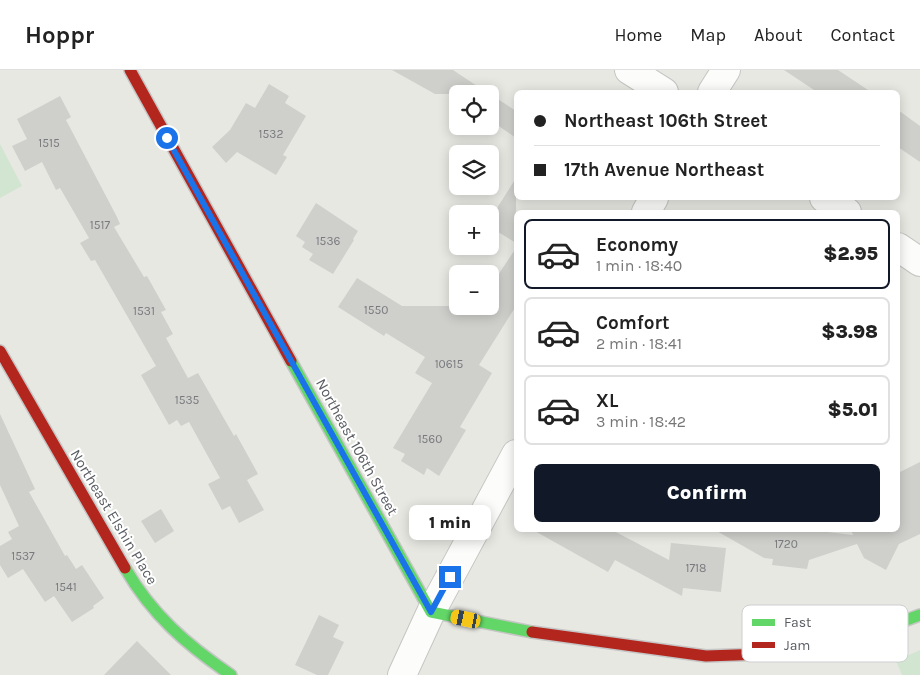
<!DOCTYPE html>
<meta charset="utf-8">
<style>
:root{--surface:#fff;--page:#f6f6f6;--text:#222;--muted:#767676;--line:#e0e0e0;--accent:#111827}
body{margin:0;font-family:Karla,sans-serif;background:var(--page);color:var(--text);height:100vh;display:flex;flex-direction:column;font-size:19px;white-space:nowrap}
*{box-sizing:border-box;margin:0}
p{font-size:16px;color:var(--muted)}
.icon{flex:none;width:28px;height:28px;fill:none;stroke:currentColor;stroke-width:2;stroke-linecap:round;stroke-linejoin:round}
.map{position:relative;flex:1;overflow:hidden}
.panel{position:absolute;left:514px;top:140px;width:386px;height:322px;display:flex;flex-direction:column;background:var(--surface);border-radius:8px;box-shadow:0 2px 12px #0003}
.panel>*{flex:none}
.banner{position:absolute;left:514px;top:20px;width:386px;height:110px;border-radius:8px;box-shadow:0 2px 12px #0003;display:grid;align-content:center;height:110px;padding:0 20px;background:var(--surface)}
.fabs{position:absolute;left:449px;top:15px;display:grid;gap:10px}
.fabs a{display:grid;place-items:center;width:50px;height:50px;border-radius:8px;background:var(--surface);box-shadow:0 2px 12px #0003;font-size:25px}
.end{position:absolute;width:22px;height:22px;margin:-11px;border:6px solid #1a73e8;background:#fff;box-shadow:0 0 0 2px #fff}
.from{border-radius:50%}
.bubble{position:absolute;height:35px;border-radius:8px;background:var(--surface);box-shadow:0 2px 12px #0003;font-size:16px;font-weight:800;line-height:35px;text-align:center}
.car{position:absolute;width:15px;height:30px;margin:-15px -8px;border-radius:6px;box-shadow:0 0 4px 1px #0007;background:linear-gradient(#f5c518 24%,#345 0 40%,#f5c518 0 76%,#345 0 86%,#f5c518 0)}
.banner b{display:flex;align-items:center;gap:18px;height:48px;font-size:19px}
.banner b+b{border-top:1px solid var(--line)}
.banner i{width:12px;height:12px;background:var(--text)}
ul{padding:9px 0 0;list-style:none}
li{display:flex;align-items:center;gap:15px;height:70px;margin:0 10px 8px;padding:0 10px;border:2px solid var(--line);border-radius:8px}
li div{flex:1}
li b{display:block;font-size:19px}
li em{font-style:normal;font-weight:800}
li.active{border-color:var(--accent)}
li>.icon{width:45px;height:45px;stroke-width:1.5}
.action{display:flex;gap:10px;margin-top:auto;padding:10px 20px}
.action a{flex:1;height:58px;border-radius:8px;background:var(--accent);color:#fff;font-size:20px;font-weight:800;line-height:58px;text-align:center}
header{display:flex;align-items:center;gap:30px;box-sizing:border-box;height:70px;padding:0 25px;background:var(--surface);border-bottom:1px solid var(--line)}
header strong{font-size:24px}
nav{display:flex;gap:28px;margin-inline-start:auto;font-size:18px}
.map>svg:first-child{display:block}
.green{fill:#d1e5d0}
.building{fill:#cfcfcc}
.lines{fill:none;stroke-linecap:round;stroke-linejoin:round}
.street-casing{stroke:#c5c5c4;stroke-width:30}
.fast-casing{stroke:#c5c6c5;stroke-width:14}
.jam-casing{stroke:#c5c6c5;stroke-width:14}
.street{stroke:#fcfcfb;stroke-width:28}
.fast{stroke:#63d668;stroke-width:11}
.jam{stroke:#b3261e;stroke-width:11}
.route{stroke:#1a73e8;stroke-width:6}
.labels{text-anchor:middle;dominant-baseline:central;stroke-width:4;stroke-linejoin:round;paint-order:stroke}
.number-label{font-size:12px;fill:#787a7d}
.street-label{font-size:15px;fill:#595c61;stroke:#fff}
.key{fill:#fff;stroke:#cdced0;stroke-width:1}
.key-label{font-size:14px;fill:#595c61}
</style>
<header>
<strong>Hoppr</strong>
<nav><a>Home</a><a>Map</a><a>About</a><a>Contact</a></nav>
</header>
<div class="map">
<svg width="920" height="605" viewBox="0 0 920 605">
<rect width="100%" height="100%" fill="#e8e8e3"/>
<g class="green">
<path d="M0,74L22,116L0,128Z"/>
<path d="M920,580V605H902L896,591Z"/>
</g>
<g class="building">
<path d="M392,0H453L489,24H435Z"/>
<path d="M784,0H838L871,22H817Z"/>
<path d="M269,14L289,26L285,33L306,46L283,85L287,87L276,105L237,82L226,93L212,77L230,60L246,33L255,38Z"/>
<path d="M490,24L516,41V68L490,50Z"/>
<path d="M60,26L71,47L66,50L117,147L120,154L114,157L144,207L147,206L166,240L161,242L173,264L166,268L188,308L198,303L234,366L236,364L258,404L247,410L264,440L239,453L230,436L222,440L208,414L220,408L189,352L181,356L177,350L169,355L141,305L156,296L95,190L91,191L80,173L89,168L60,118L56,120L42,92L25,101L12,76L27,69L17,49Z"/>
<path d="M898,40L920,56V92L898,77Z"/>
<path d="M516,108V173L490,157V149Z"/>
<path d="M316,133L358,161L353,169L354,170L333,204L309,190L313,184L302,177L305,172L296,166Z"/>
<path d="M516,178V236L479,295L492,303L460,357L466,360L439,406L427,398L424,405L401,391L405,384L393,378L432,313L415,303L425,287L386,263L384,266L338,237L357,208L402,236H490V217Z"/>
<path d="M0,344L35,419L29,422L65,486L67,485L76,499L82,495L104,528L93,536L94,538L72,552L54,526L45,532L23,499L8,508L0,495V476L12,469L8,462L19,456L0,415Z"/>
<path d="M920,392V464L899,474L886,500L864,488L857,474L809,490L807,499L772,495L773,489L764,488L715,460H810L853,465L851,460H898V403Z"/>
<path d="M161,439L174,461L155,473L141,451Z"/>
<path d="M533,460H612L669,490L671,473L726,478L721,522L683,518L682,526L615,490L608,502Z"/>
<path d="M319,545L339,555L333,567L344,572L328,605H317L295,595Z"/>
<path d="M137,571L171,605H104Z"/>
</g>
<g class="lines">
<defs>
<g id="street">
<path d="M629,0L664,22"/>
<path d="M712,22L726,0"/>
<path d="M824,128L847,142"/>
<path d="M646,142L654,128"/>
<path d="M898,177L920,192"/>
<path d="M402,605L431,542L516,384"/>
</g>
<g id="fast">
<path d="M291,291L431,542L532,562"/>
<path d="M125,498C152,545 187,575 231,605"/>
<path d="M795,583L821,582L920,545"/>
</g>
<g id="jam">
<path d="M130,0L291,291"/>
<path d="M0,281L125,498"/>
<path d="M532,562L706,586L795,583"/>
</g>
</defs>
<use href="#street" class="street-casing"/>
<use href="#fast" class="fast-casing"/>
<use href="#jam" class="jam-casing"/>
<use href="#street" class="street"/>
<use href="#fast" class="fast"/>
<use href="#jam" class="jam"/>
</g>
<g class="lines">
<path class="route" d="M167,68L431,542L450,507"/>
</g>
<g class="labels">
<g class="number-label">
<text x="271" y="64">1532</text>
<text x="49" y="73">1515</text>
<text x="100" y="155">1517</text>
<text x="328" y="171">1536</text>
<text x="376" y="240">1550</text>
<text x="144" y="241">1531</text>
<text x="449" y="294">10615</text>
<text x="187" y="330">1535</text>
<text x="430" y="369">1560</text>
<text x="786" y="474">1720</text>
<text x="23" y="486">1537</text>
<text x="696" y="498">1718</text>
<text x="66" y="517">1541</text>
</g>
<g class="street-label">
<text transform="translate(357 377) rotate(61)">Northeast 106th Street</text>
<text transform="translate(114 447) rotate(59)">Northeast Elshin Place</text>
</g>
</g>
<rect x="742" y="535" width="166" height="57" rx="8" class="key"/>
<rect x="752" y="549" width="23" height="7" fill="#63d668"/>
<rect x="752" y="572" width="23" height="6" fill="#b3261e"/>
<g class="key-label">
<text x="784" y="557">Fast</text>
<text x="784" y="580">Jam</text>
</g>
</svg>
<div class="fabs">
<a><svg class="icon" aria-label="locate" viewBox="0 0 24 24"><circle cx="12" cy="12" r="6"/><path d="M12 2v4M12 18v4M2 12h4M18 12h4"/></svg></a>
<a><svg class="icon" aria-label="layers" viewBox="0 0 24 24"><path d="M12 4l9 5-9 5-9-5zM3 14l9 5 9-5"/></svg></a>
<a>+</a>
<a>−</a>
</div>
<i class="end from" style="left:167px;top:68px"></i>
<i class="end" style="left:450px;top:507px"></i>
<div class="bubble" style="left:409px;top:435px;width:82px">1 min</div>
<i class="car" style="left:466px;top:549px;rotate:282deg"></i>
<div class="banner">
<b><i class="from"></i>Northeast 106th Street</b>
<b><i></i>17th Avenue Northeast</b>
</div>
<section class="panel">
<ul>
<li class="active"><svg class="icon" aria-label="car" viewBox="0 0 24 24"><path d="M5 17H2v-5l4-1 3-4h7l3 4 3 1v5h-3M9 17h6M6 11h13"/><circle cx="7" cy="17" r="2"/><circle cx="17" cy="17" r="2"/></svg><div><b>Economy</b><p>1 min · 18:40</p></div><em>$2.95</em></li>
<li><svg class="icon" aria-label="car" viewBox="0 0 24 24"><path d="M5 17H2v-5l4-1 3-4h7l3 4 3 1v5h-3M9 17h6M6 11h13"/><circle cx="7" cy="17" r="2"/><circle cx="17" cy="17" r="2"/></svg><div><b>Comfort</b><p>2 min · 18:41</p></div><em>$3.98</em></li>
<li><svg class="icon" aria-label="car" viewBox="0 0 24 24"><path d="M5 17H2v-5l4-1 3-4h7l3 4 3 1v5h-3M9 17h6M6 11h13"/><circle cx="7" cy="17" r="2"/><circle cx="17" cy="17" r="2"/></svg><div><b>XL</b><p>3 min · 18:42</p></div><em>$5.01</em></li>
</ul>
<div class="action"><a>Confirm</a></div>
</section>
</div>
